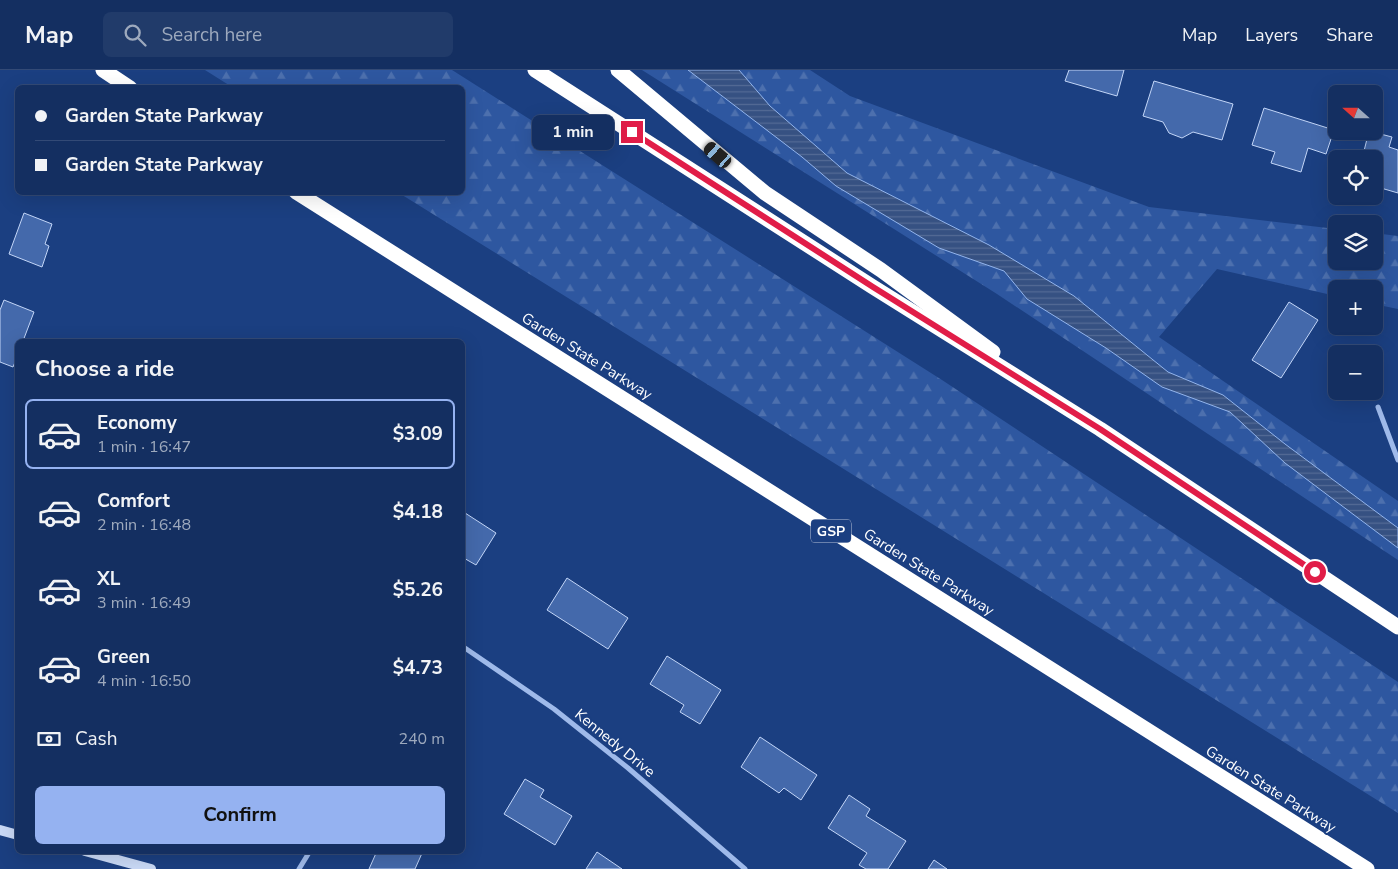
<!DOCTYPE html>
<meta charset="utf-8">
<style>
:root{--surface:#142f61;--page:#213b6a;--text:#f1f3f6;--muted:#9da9bd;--line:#334a76;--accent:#95b2f1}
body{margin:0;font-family:"Nunito Sans",sans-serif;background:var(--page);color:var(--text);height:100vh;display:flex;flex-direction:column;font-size:19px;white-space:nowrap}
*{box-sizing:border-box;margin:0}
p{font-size:16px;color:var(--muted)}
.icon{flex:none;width:28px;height:28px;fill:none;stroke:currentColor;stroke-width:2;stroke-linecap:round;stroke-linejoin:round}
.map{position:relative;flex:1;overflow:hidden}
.sheet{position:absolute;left:15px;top:269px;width:450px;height:515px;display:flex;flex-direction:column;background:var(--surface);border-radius:8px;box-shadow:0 5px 20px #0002,0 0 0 1px var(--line)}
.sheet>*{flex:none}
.guide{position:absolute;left:15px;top:15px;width:450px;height:110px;border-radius:8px;box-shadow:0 5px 20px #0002,0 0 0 1px var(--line);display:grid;align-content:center;height:110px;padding:0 20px;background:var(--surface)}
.needle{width:32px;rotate:291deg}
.tools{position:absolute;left:1328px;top:15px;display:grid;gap:10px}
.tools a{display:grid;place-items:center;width:55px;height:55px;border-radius:8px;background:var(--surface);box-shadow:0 5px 20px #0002,0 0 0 1px var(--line);font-size:25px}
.end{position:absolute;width:22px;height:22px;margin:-11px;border:6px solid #e11d48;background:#fff;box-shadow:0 0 0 2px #fff}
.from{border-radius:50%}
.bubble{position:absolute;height:35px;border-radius:8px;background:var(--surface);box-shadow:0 5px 20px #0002,0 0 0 1px var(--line);font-size:16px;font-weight:700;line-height:35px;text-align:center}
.car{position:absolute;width:15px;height:30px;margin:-15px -8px;border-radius:6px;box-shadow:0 0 4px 1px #0007;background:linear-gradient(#222 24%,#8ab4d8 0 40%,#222 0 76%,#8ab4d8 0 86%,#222 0)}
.guide b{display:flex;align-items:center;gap:18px;height:48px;font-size:19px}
.guide b+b{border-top:1px solid var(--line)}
.guide i{width:12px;height:12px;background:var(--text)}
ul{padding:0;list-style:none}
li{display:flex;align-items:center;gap:15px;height:70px;margin:0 10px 8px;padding:0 10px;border:2px solid transparent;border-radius:8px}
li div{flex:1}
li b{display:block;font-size:19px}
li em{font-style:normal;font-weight:700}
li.selected{border-color:var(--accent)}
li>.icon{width:45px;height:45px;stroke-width:1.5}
h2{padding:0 20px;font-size:22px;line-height:60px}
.pay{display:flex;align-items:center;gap:12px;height:55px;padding:0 20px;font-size:19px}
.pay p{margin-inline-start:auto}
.button{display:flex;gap:10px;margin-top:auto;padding:10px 20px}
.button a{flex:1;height:58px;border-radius:8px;background:var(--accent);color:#111;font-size:20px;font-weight:700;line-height:58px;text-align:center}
header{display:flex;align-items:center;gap:30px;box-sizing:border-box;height:70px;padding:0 25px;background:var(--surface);border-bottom:1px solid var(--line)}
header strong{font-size:24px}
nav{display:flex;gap:28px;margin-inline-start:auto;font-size:18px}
.search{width:350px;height:45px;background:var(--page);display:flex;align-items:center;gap:12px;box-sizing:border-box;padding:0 18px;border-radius:8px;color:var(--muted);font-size:19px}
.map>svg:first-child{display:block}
.forest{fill:url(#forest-firs)}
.water{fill:url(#water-rules);stroke:#92b4ec}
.building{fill:#4469ab;stroke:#c3d6f8}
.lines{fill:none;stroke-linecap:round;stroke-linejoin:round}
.minor{stroke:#9fbaea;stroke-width:5}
.secondary{stroke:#cadaf7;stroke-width:10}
.motorway{stroke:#fff;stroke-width:15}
.route{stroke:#e11d48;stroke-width:6}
.labels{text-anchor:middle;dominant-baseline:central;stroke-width:4;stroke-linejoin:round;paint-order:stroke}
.shield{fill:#1b3f81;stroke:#bbc5d9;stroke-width:1}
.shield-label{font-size:14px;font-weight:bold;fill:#fff}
.street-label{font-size:15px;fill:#fff;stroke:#1b3f81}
</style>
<header>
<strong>Map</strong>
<div class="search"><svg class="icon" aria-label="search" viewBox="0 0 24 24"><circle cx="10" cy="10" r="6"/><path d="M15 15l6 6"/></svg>Search here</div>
<nav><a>Map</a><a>Layers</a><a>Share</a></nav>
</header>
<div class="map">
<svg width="1398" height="799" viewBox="0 0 1398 799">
<defs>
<pattern id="forest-firs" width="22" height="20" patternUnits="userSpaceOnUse" patternTransform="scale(1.25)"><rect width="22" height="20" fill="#2e57a0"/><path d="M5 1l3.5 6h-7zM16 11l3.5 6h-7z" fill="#4d70ae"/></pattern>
<pattern id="water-rules" width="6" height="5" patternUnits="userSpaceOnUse" patternTransform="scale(1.25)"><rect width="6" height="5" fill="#365182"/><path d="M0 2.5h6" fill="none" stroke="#546b95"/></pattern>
</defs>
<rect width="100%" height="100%" fill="#1b3f81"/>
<g class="forest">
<path d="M205,0H452L942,310L1398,612V743L399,123L462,122V18L232,17Z"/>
<path d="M642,0H810L850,26L1149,137L1336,159V191H1374V163L1398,166V239L1374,234V219H1336V226L1217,199L1159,267L1398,431V490L997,224Z"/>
</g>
<path class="water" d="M688,0H739L770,36L847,103L989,175L1074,226L1168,302L1223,325L1285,374L1398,458V478L1285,393L1230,342L1162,317L1106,278L1027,229L1004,201L939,178L836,116L802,87Z"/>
<g class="building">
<path d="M1069,0H1124L1117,26L1065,11Z"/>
<path d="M1154,11L1233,34L1222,70L1193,62L1182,68L1169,63L1163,52L1143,46Z"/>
<path d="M1264,38L1334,60L1326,84L1308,78L1301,102L1271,93L1275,82L1252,75Z"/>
<path d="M1369,61L1392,67L1389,77L1398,80V123L1374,116V89H1371L1372,84L1364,81Z"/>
<path d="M24,143L52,154L45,174L49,176L42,197L9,184Z"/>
<path d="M4,230L34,242L23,271H18V285L13,297L0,292V240Z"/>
<path d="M1289,232L1318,250L1281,308L1252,290Z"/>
<path d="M462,441L496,463L476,495L462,487Z"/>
<path d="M567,508L628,548L608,579L547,540Z"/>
<path d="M667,586L721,620L700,654L680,642L684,635L650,614Z"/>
<path d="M760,667L817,705L801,730L784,718L779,723L741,697Z"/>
<path d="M525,709L544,720L540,727L572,746L555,775L504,744Z"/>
<path d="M849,725L870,739L866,746L906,771L888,799H866L859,795L867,783L828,758Z"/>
<path d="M377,781H423L415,799H369Z"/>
<path d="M597,782L622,799H586Z"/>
<path d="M934,790L947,799H928Z"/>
</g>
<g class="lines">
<g class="minor">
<path d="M1378,337L1398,390"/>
<path d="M462,576L554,639L628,698L745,799"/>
<path d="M299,799L310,781"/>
</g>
<g class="secondary">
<path d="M0,760L18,765"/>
<path d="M85,781L151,799"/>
</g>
<g class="motorway">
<path d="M103,0L130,18"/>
<path d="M535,0L873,217L1100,359L1398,557"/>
<path d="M618,0L765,123L881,200L993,282"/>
<path d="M296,122L1367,799"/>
</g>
</g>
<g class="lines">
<path class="route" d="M632,62L873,217L1100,359L1315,502"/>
</g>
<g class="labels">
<rect class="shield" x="811" y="449.5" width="40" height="23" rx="4"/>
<g class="shield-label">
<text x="831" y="461">GSP</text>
</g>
<g class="street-label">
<text transform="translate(587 286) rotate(32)">Garden State Parkway</text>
<text transform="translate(929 502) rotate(32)">Garden State Parkway</text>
<text transform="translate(615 673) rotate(39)">Kennedy Drive</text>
<text transform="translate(1271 719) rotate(32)">Garden State Parkway</text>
</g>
</g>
</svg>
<div class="tools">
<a><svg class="needle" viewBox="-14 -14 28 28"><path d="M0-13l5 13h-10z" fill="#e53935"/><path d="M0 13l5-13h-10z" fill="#9da9bd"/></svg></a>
<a><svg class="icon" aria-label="locate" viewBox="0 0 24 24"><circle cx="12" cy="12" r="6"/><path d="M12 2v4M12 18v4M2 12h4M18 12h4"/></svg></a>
<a><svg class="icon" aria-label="layers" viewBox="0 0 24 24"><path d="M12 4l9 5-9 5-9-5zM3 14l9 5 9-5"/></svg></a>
<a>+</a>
<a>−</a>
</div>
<i class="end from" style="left:1315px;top:502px"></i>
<i class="end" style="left:632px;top:62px"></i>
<div class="bubble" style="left:532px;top:45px;width:82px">1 min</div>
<i class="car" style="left:718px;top:85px;rotate:311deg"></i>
<div class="guide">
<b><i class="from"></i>Garden State Parkway</b>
<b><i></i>Garden State Parkway</b>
</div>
<section class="sheet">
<h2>Choose a ride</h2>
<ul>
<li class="selected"><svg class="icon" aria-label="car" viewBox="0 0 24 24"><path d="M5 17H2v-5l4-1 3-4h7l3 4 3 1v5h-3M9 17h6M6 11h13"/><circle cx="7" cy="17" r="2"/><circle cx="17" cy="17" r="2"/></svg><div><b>Economy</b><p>1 min · 16:47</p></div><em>$3.09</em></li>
<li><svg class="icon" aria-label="car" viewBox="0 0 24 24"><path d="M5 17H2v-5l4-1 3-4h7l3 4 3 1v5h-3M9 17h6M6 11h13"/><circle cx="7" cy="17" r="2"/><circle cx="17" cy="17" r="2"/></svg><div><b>Comfort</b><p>2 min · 16:48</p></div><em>$4.18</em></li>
<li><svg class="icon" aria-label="car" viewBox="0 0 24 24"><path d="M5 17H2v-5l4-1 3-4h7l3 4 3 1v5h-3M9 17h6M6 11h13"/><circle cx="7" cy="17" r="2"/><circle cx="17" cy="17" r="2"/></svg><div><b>XL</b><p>3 min · 16:49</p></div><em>$5.26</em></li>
<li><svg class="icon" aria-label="car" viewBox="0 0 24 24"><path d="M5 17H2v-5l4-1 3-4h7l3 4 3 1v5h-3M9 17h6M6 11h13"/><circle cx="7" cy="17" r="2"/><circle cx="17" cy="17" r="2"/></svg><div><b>Green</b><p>4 min · 16:50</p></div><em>$4.73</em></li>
</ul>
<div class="pay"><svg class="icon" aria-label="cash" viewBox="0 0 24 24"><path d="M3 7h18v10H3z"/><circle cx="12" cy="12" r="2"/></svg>Cash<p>240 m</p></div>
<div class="button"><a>Confirm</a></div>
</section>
</div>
